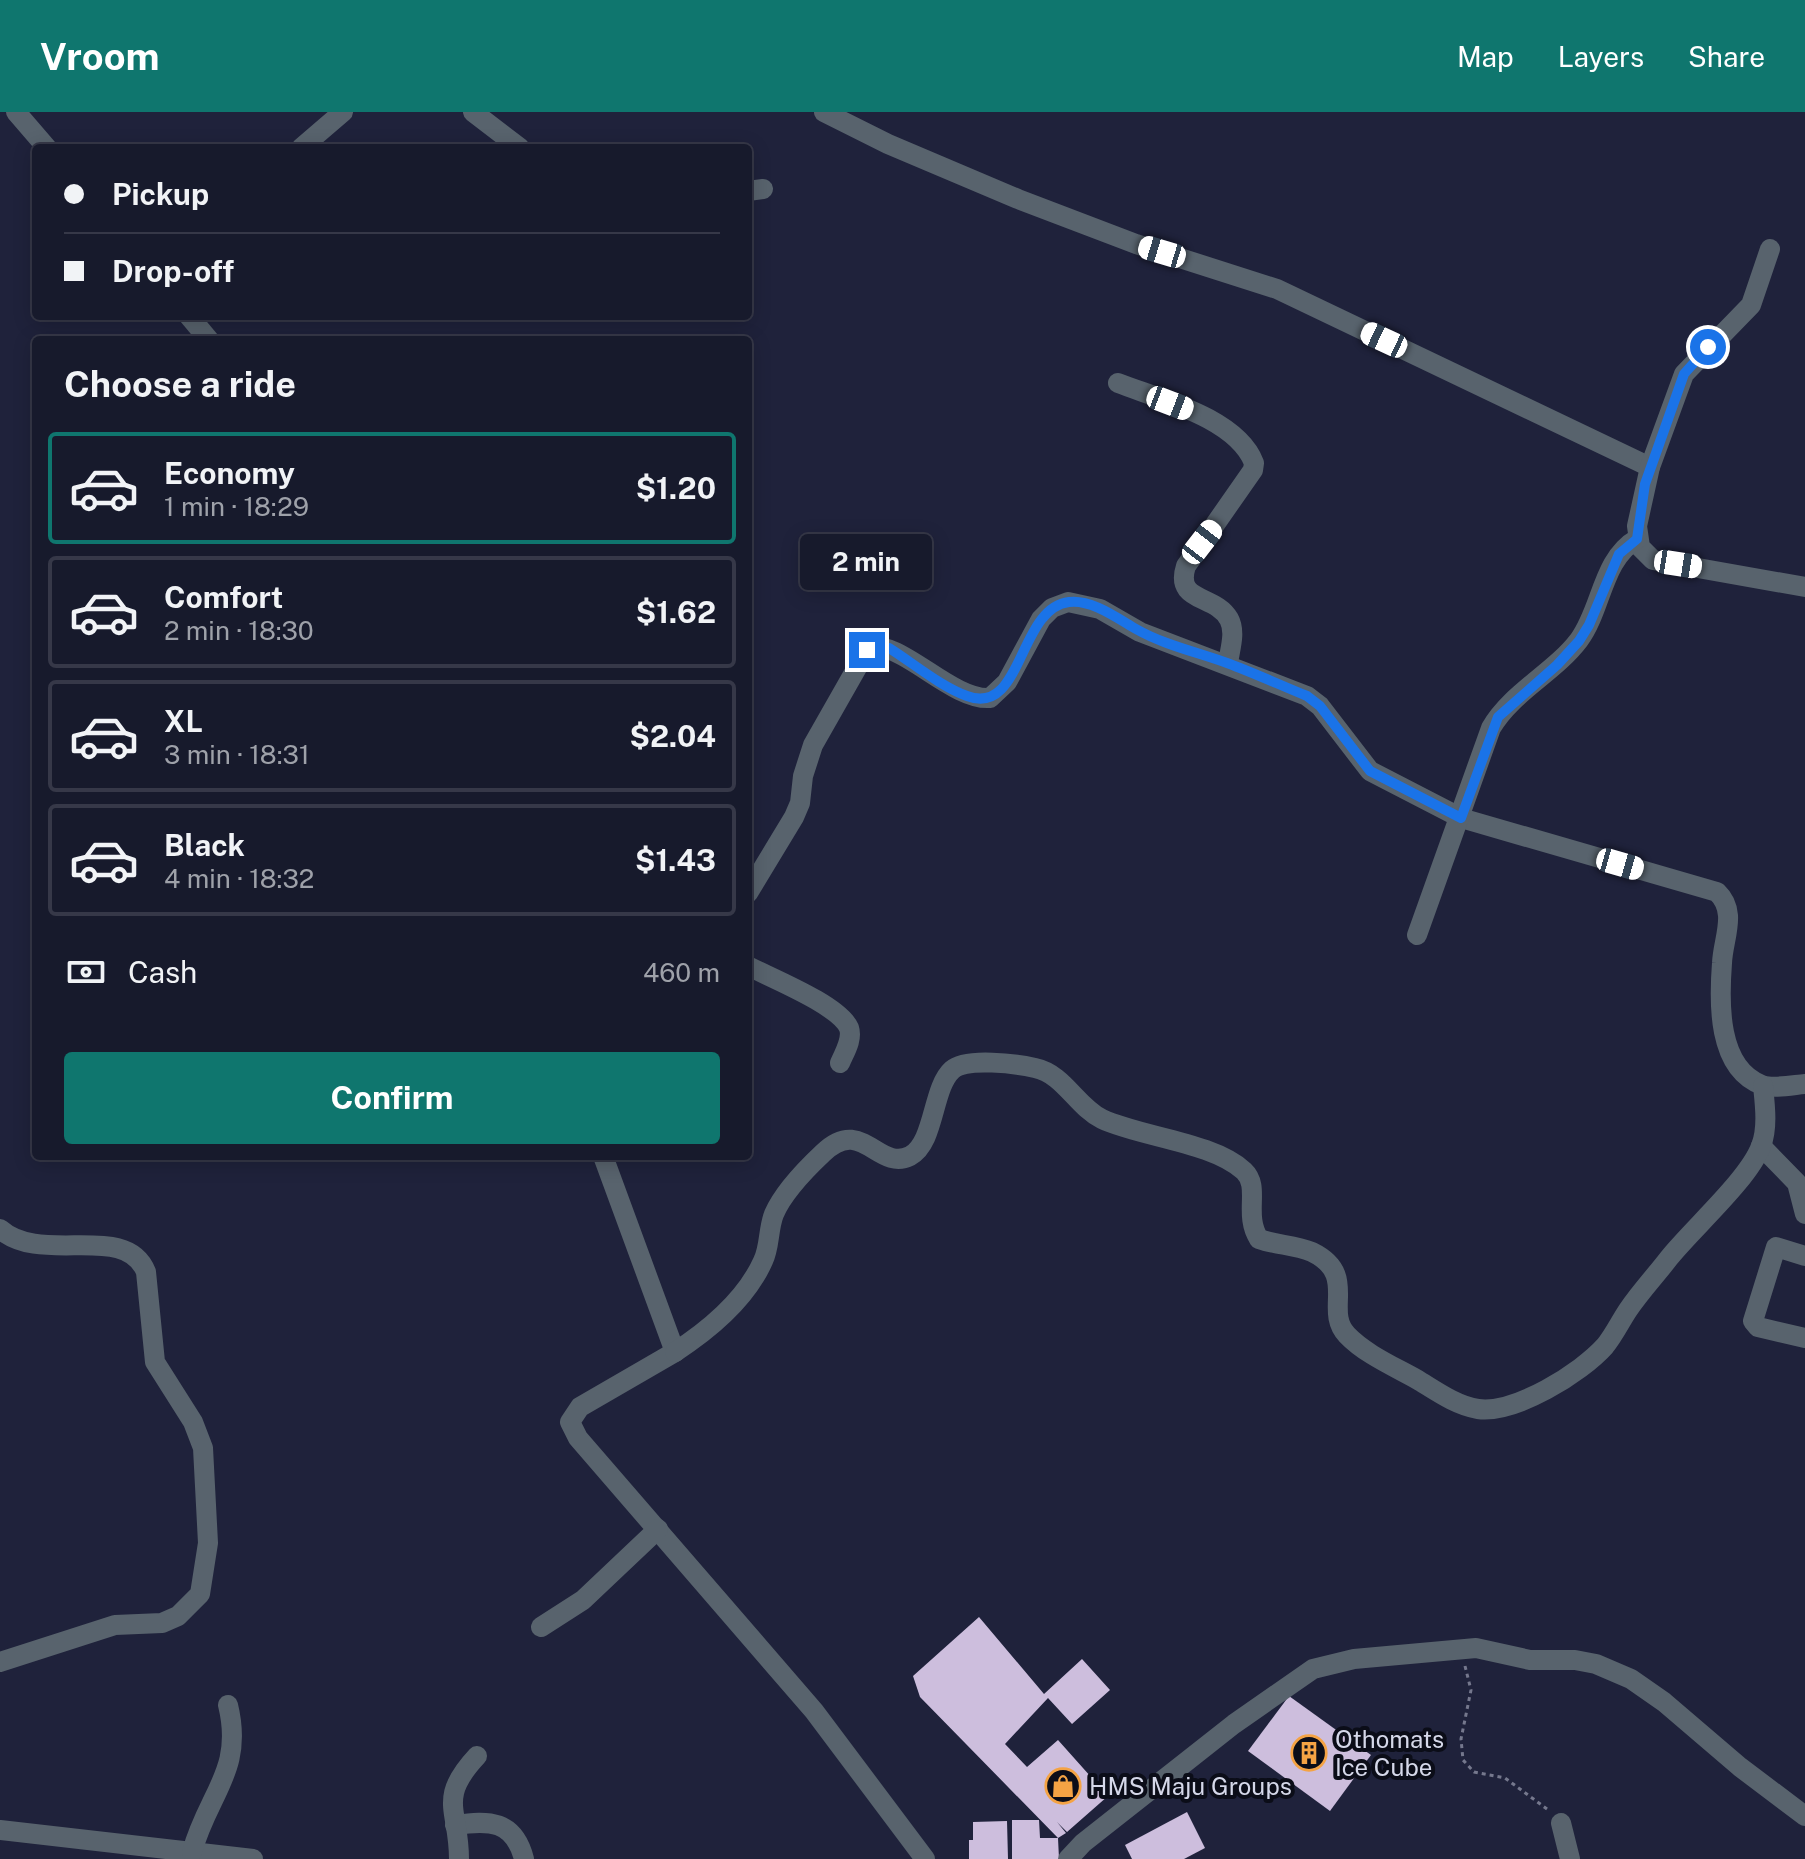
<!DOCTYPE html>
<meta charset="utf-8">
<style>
:root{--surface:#171a2c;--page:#202334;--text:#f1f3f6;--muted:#9ea1a9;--line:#363848;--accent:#0f766e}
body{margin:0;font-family:"Public Sans",sans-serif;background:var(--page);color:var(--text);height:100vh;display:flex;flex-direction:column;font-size:30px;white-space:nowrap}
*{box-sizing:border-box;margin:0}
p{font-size:26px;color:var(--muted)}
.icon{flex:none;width:44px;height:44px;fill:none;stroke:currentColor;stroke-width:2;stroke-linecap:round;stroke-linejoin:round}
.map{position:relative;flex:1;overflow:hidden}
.details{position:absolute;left:32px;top:224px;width:720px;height:824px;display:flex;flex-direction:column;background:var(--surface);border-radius:8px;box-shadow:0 4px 20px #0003,0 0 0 2px var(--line)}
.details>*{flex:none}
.hud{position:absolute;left:32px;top:32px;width:720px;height:176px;border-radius:8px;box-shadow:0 4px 20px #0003,0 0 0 2px var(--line);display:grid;align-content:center;height:176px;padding:0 32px;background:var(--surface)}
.end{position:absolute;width:36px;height:36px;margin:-18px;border:10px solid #1a73e8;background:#fff;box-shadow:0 0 0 4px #fff}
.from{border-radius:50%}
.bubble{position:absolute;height:56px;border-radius:8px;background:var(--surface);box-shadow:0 4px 20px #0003,0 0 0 2px var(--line);font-size:26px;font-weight:700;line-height:56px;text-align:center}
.car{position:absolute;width:24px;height:48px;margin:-24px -12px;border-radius:10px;box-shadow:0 0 6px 2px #0007;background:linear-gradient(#fff 24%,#345 0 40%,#fff 0 76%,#345 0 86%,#fff 0)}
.hud b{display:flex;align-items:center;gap:28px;height:76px;font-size:30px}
.hud b+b{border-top:2px solid var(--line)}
.hud i{width:20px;height:20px;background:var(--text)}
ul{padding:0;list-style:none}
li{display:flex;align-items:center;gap:24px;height:112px;margin:0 16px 12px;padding:0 16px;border:4px solid var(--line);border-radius:8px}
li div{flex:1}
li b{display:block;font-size:30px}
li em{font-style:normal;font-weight:700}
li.current{border-color:var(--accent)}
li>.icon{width:72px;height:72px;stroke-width:1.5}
h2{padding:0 32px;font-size:36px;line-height:96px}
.pay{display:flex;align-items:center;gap:20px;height:88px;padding:0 32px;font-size:30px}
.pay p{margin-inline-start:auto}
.action{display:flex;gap:16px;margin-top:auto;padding:16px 32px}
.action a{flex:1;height:92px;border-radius:8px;background:var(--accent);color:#fff;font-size:32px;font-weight:700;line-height:92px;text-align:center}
header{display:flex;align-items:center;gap:48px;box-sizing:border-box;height:112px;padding:0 40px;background:var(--accent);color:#fff}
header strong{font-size:38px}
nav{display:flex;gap:44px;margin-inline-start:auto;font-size:28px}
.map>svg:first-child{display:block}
.building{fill:#cdbedd}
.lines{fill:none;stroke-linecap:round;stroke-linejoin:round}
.path{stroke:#75788d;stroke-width:3;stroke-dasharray:4 4;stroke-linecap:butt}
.minor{stroke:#58636d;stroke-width:20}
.route{stroke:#1a73e8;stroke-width:10}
.labels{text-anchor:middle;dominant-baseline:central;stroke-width:8;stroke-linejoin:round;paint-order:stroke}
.poi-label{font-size:24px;fill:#d5d8e9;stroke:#0b0d18;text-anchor:start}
</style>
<header>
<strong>Vroom</strong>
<nav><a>Map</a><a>Layers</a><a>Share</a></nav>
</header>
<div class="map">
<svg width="1805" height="1747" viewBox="0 0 1805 1747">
<rect width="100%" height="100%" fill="#1f223b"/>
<g class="building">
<path d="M979,1505L1044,1582L1082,1547L1110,1578L1072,1612L1048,1586L1005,1632L1027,1655L1058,1628L1108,1684L1067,1720L1057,1710L1066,1721L1058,1726L1059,1747H1012V1708H1039L1040,1726H1058L920,1585L913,1564Z"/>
<path d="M1289,1584L1371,1643L1330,1699L1248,1639Z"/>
<path d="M1187,1700L1205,1736L1184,1747H1132L1125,1733Z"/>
<path d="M1007,1709L1008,1747H969V1728H973V1710Z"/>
</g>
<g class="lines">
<path class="path" d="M1465,1554L1471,1578L1461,1627L1463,1648L1474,1660L1505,1666L1547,1697"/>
<g class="minor">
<path d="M16,0L47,36"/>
<path d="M473,0L520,36"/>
<path d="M824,0L888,32L1018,87L1136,132L1277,177L1650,355"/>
<path d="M301,36L343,0"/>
<path d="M748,79L763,77"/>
<path d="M1770,137L1751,193L1684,262L1650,355L1637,414L1640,435L1653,448L1805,475"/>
<path d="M189,204L209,228"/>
<path d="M1118,271C1159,287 1237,306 1254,351L1253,358L1186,454C1174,491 1215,482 1229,507C1236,520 1230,537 1228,551"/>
<path d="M748,781L794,705L800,691L803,664L813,633L867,538C895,521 950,589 990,586L1007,570L1041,507L1052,496L1068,490L1100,497L1140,520L1307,584L1320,594L1370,659L1461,706L1717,780C1738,800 1723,826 1722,851C1719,890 1717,956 1762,973C1773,977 1793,973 1805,972"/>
<path d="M1417,823L1491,616C1512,580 1554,561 1579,528C1602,497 1602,447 1637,427"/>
<path d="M748,854C771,866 839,893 849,916C853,928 844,941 840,951"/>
<path d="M1761,1034L1797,1071L1805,1102"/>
<path d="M603,1044L675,1240L580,1295L570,1310L578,1326L814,1599L925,1747"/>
<path d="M0,1117C41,1154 126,1109 146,1160L155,1250L193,1310L203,1336L208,1431L200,1482L178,1504L162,1511L115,1513L0,1550"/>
<path d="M1805,1144L1776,1135L1753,1209L1758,1215L1805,1226"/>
<path d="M675,1240C709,1218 746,1187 763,1149C770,1135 768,1117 774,1102C783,1081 806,1057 823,1041C862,1003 878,1060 910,1044C935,1031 932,976 952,958C966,945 1017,952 1035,956C1064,962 1076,994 1102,1007C1140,1025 1213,1030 1244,1059C1261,1075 1243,1102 1259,1127C1276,1133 1295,1133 1312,1140C1359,1163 1323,1198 1347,1223C1365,1242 1395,1255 1418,1268C1436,1279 1457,1294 1478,1297C1515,1302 1581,1261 1605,1234C1614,1223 1620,1210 1628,1198C1640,1180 1656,1163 1669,1146C1693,1116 1749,1067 1761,1034C1768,1016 1765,993 1763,974"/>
<path d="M541,1515L583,1488L658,1417"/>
<path d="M1561,1711L1570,1747"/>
<path d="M455,1713C489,1708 514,1708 524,1747"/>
<path d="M0,1718L253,1747"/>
<path d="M192,1740C208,1681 244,1659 228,1593"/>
<path d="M459,1747C459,1697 437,1687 477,1644"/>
<path d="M1068,1747L1083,1731L1234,1612L1313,1557L1354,1547L1476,1536L1530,1548H1575L1596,1552L1631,1567L1664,1590L1740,1655L1805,1704"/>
</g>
</g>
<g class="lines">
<path class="route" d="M867,538L874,534L889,536C913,551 940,574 967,584C1023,605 1018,496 1069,490C1091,487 1117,506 1136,517C1164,533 1197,540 1227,551C1254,561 1280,573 1307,584L1320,594L1370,659L1461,706L1498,605L1557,553L1579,529L1589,513L1619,442L1637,427L1645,372L1684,262L1708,235"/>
</g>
<defs>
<symbol id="building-ring" viewBox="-11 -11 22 22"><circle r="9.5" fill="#0b0d18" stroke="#f4a344" stroke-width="1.5"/><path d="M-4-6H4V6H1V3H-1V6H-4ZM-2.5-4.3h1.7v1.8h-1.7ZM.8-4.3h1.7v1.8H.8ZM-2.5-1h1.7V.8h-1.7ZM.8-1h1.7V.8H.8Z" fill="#f4a344"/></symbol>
<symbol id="shop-ring" viewBox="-11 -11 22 22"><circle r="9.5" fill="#0b0d18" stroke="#f4a344" stroke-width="1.5"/><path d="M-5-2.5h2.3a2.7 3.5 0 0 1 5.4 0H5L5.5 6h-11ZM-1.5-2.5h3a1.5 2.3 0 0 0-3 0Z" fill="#f4a344"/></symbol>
</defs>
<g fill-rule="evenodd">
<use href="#building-ring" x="1289" y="1621" width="40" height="40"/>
<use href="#shop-ring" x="1043" y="1654" width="40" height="40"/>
</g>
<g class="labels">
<g class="poi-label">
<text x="1335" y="1627">Othomats<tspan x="1335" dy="28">Ice Cube</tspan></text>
<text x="1089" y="1674">HMS Maju Groups</text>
</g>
</g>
</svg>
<i class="end from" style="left:1708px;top:235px"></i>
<i class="end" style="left:867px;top:538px"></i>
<div class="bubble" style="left:800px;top:422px;width:132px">2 min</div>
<i class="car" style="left:1162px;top:140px;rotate:287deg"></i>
<i class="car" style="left:1384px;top:228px;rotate:295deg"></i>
<i class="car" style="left:1170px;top:291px;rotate:111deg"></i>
<i class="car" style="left:1202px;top:430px;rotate:38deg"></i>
<i class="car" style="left:1678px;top:452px;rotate:99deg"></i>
<i class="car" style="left:1620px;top:752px;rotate:106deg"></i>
<div class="hud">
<b><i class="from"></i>Pickup</b>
<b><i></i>Drop-off</b>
</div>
<section class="details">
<h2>Choose a ride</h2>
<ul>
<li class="current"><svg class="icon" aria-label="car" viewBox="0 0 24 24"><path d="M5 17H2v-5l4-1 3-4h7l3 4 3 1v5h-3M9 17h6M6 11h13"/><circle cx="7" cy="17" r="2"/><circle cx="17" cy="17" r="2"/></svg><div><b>Economy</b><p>1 min · 18:29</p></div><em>$1.20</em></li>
<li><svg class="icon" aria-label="car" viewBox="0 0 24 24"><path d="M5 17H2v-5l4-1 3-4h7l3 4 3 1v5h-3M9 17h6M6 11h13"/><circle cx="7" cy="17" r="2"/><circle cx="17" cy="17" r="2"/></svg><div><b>Comfort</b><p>2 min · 18:30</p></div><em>$1.62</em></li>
<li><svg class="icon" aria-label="car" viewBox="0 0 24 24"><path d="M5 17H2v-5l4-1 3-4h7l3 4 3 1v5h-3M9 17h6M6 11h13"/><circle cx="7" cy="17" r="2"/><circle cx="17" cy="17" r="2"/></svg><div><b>XL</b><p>3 min · 18:31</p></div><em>$2.04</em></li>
<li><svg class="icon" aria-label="car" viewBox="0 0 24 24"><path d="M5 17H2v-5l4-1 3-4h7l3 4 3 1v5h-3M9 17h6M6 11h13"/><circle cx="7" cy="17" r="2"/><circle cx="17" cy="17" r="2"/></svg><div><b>Black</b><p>4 min · 18:32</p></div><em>$1.43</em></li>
</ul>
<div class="pay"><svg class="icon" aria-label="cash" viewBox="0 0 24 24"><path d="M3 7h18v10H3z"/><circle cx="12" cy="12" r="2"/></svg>Cash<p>460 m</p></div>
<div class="action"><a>Confirm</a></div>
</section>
</div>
